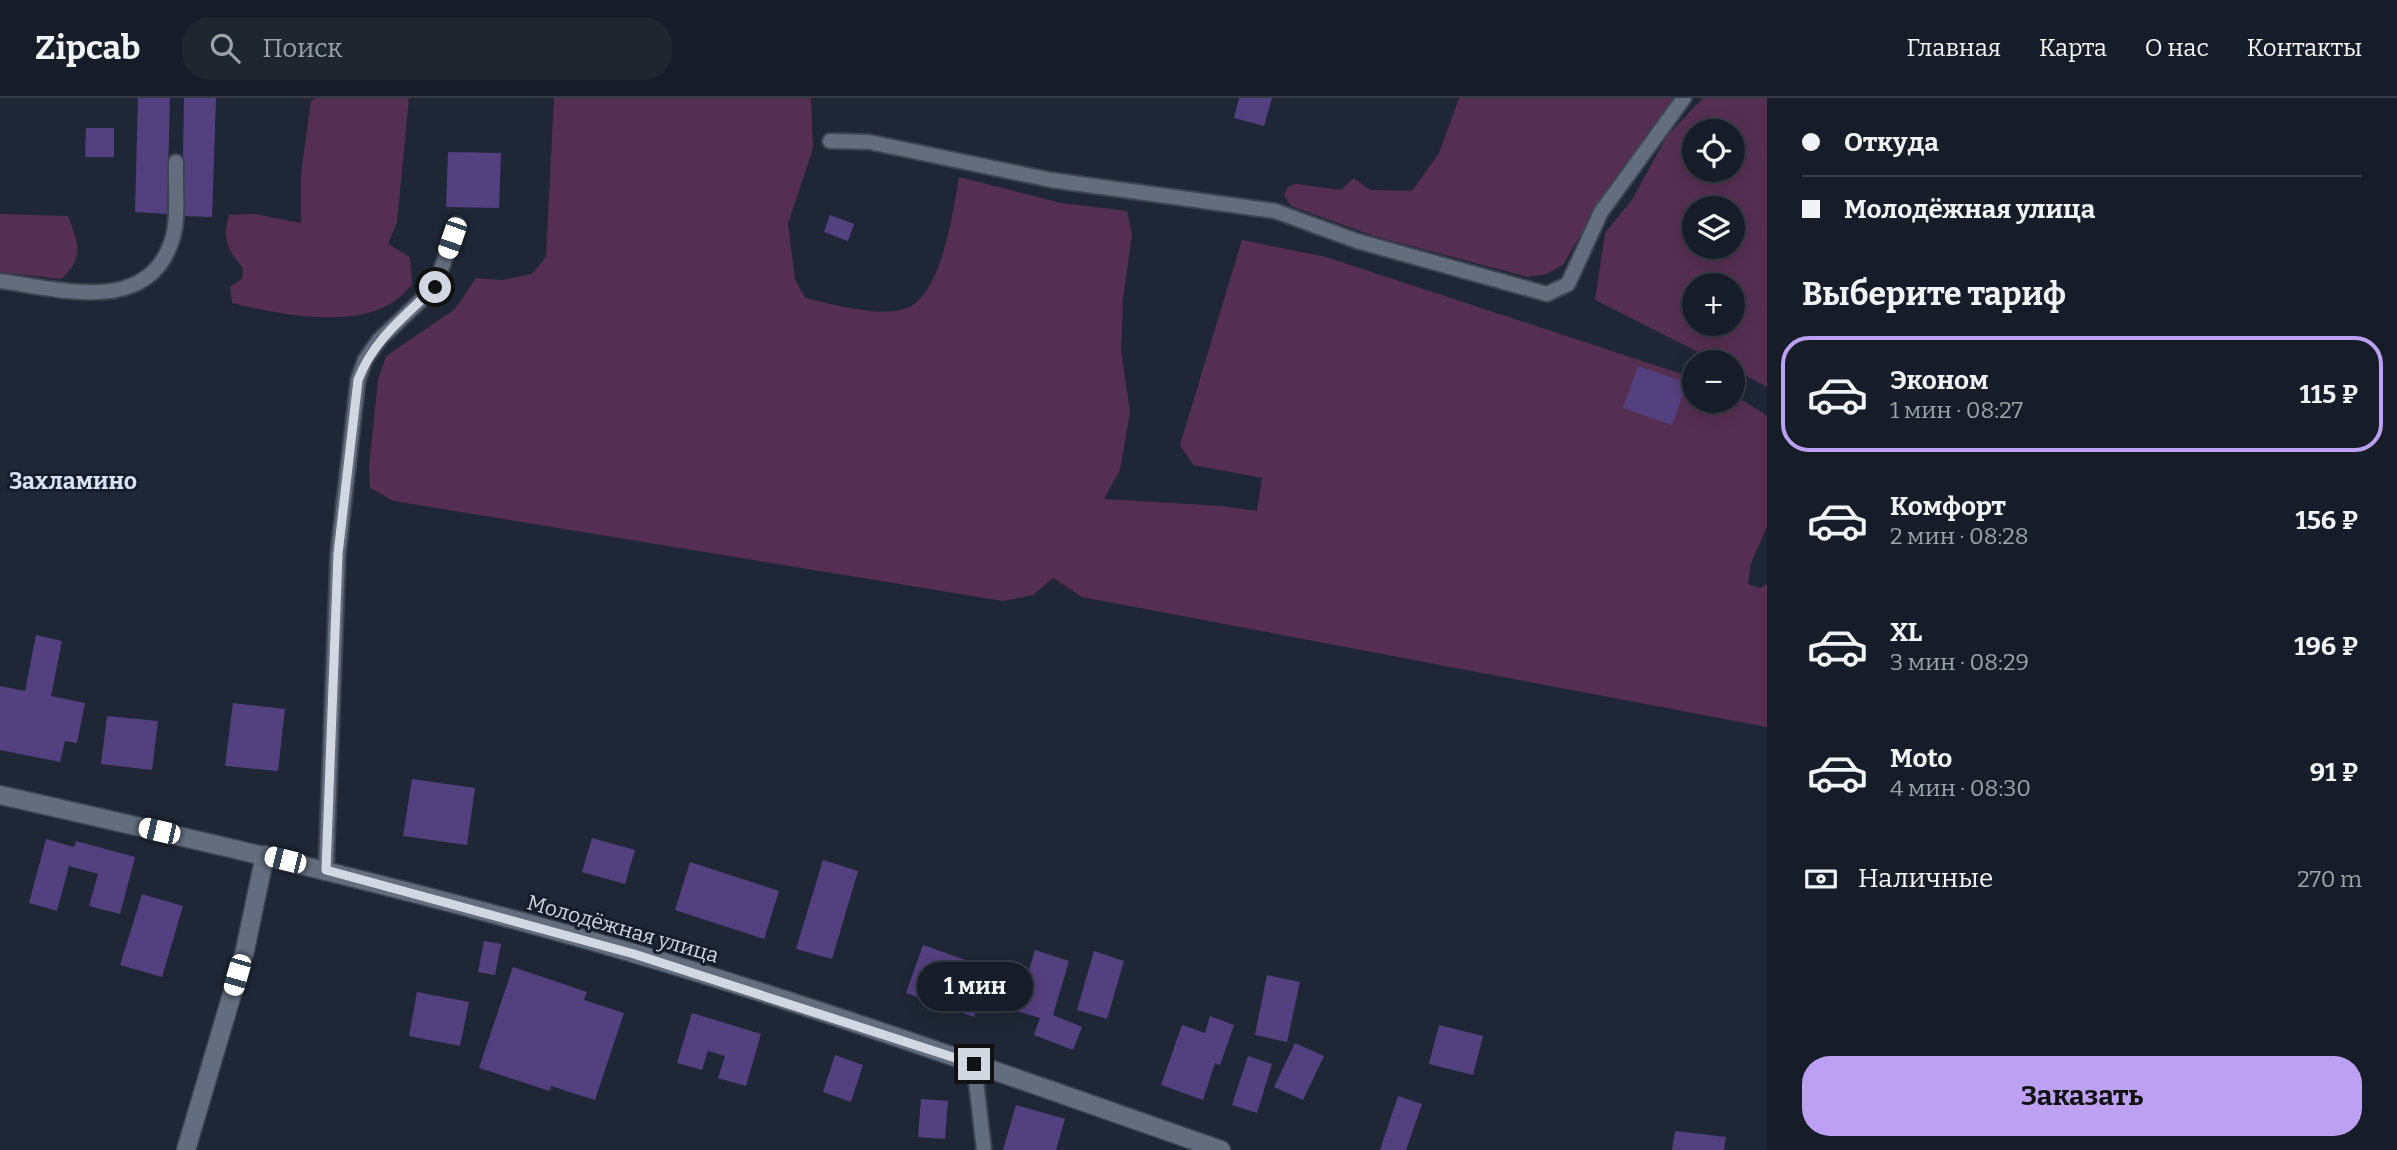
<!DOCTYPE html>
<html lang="ru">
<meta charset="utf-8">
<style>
:root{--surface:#171d28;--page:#202630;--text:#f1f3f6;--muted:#9ea2a8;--line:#363b45;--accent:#bca0f2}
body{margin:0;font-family:Bitter,serif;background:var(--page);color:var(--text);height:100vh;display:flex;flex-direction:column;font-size:26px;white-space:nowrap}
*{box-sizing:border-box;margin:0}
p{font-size:23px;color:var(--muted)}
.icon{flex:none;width:38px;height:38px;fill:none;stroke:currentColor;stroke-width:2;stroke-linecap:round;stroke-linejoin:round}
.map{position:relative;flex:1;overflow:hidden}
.sheet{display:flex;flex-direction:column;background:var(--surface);width:630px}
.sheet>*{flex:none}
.top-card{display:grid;align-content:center;height:154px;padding:0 35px;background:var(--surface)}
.controls{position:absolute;left:1682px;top:21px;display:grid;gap:14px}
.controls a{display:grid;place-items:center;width:63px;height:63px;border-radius:50%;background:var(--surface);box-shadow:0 4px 18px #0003,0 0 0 2px var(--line);font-size:35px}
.end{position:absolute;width:32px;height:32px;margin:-16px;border:9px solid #d2d7e1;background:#111;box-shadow:0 0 0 4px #111}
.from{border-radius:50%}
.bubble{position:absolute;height:49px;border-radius:24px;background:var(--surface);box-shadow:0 4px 18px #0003,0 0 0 2px var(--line);font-size:23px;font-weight:700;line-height:49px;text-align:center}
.car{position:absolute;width:21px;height:42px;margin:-21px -10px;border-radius:9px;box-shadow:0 0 5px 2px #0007;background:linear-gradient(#fff 24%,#345 0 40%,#fff 0 76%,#345 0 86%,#fff 0)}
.top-card b{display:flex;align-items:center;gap:24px;height:66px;font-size:26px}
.top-card b+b{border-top:2px solid var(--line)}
.top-card i{width:18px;height:18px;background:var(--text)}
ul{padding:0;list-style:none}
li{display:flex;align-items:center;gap:21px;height:116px;margin:0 14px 10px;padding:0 21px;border:4px solid transparent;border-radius:28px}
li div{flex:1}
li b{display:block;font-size:26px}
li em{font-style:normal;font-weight:700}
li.selected{border-color:var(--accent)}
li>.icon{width:63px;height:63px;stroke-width:1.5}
h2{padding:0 35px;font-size:32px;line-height:84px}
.pay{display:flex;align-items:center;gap:18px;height:77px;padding:0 35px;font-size:26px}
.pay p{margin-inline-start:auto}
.button{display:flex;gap:14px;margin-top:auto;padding:14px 35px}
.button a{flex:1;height:80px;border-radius:28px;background:var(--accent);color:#111;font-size:28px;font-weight:700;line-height:80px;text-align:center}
header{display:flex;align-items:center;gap:42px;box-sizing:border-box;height:98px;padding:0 35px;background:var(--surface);border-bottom:2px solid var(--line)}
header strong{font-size:33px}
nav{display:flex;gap:38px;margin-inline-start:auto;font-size:24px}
.search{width:490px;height:63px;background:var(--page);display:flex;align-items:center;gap:18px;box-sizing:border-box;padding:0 24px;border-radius:28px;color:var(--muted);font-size:26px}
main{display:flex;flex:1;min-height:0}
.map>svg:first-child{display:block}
.green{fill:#552f52;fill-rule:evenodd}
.building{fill:#53407e}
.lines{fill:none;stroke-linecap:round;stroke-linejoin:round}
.lane-casing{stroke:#3d4450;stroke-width:18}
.street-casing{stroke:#3d4450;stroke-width:21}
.lane{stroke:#636d7e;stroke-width:14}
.street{stroke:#636d7e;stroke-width:18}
.route{stroke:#d2d7e1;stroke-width:9}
.labels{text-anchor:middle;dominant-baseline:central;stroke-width:6;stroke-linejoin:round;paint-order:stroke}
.street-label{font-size:21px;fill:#d2d7e1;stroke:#161e2c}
.neighbourhood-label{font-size:23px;font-weight:bold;fill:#d7e2f6;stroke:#161e2c}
</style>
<header>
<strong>Zipcab</strong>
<div class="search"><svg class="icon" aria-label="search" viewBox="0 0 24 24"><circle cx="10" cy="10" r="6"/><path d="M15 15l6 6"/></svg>Поиск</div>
<nav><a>Главная</a><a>Карта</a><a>О нас</a><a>Контакты</a></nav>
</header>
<main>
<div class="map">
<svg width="1767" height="1052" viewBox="0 0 1767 1052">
<rect width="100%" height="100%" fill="#1f2736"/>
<g class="green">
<path d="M316,0H409L397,124L388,146L410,159L412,187C406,193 399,201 392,205C347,231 279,216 232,205L230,189L242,181L243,170C227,151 222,141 229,117L255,116L301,125V75L311,3Z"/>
<path d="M554,0H811L813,50L788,126L795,181L805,200C831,206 888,222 911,208C943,189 953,113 959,79L1061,105L1127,113L1132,137L1123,200L1121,252L1130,314L1120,372L1104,401L1222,408L1257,413L1262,380L1193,367L1180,347L1242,142L1326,159L1694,280V303H1732L1733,296L1767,318V429L1751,465L1748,486L1760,490L1767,486V629L1082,499L1053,480L1033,497L1003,503L394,403L370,390L369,369L378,282L386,258L455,211L476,180L502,182L532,176L546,159Z"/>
<path d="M1459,0H1676L1599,106L1563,167L1546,176L1528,179L1374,138L1291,108L1284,97L1288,89L1296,86L1341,92L1354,80L1370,92L1412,93L1439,55Z"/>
<path d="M1703,0H1767V289L1733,271L1732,264H1718L1595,202L1605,135L1632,102L1667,38ZM1694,33H1732V72H1694ZM1694,110H1732V149H1694ZM1732,187V226H1694V187Z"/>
<path d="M0,116L68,118C78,144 85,160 61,181L0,174Z"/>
</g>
<g class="building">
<path d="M138,0H170L167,116L135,114Z"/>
<path d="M184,0H216L212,119L182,118Z"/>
<path d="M1239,0H1272L1264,28L1234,20Z"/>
<path d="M86,30H114V59H85Z"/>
<path d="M448,54L501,55L499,110L446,109Z"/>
<path d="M830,117L854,126L848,143L824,134Z"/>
<path d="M1638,268L1687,285L1672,327L1623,310Z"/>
<path d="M36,537L62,543L51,598L85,605L77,645L65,643L60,664L0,652V588L25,593Z"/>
<path d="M233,605L285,611L278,673L225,668Z"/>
<path d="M107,618L158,623L152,672L101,666Z"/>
<path d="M412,681L475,690L467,747L403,738Z"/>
<path d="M592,740L635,752L625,786L582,774Z"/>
<path d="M46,741L74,749L76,743L135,759L120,816L89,808L98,776L69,768L57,813L29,805Z"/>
<path d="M823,762L858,773L832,861L796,851Z"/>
<path d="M690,764L779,793L764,841L675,812Z"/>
<path d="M142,796L183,808L162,879L120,867Z"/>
<path d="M484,843L501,846L495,877L478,874Z"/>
<path d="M923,847L991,871L974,919L906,895Z"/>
<path d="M1035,852L1069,863L1053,917L1082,929L1073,952L1034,937L1040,920L1017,913Z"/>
<path d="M1094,853L1124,863L1107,921L1077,912Z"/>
<path d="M513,869L587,894L584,902L624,915L595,1002L551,988L550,993L479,970Z"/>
<path d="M1267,877L1300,884L1287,944L1255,937Z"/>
<path d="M417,894L469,904L460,948L409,938Z"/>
<path d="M692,915L761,936L746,988L718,980L725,958L708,953L702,972L677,965Z"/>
<path d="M1210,918L1234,927L1220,967L1215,965L1203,1002L1161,987L1182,927L1205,935Z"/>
<path d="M1439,927L1483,938L1473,977L1429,966Z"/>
<path d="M1295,945L1324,958L1303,1002L1274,989Z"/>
<path d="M835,957L863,967L851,1004L823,994Z"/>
<path d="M1248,958L1272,966L1257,1015L1232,1007Z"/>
<path d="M1398,998L1422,1006L1406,1052H1380Z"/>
<path d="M921,1001L948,1003L945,1041L918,1039Z"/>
<path d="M1016,1007L1065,1021L1056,1052H1003Z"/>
<path d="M1675,1033L1726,1039L1724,1052H1672Z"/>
</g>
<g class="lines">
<defs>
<g id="lane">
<path d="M830,43L869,44L1051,82L1275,113L1357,143L1547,196L1568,186L1601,114L1684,0"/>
<path d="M0,183C60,191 150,219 173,139C179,117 175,87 176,64"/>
<path d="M326,772L338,456L358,282L365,262L379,242L435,189L457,126"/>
<path d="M974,966L984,1052"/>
</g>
<g id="street">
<path d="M0,697C212,745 424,794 633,855C831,913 1026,984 1221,1052"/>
<path d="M186,1052L245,852L265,757"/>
</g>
</defs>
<use href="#lane" class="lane-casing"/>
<use href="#street" class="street-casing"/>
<use href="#lane" class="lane"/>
<use href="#street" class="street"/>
</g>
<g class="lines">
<path class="route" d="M435,189C405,218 373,242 358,282L338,456L326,772L634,856L974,966"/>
</g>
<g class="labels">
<g class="street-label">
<text transform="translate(623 831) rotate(16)">Молодёжная улица</text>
</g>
<g class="neighbourhood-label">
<text x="73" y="383">Захламино</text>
</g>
</g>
</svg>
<div class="controls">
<a><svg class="icon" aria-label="locate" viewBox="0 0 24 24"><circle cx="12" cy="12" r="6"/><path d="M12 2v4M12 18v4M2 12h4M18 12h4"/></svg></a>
<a><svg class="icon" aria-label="layers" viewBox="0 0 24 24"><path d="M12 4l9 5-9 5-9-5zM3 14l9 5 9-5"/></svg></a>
<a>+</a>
<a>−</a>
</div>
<i class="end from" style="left:435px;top:189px"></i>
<i class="end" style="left:974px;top:966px"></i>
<div class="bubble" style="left:917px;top:864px;width:116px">1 мин</div>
<i class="car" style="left:452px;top:140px;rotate:199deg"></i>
<i class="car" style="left:159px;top:733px;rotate:283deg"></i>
<i class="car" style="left:285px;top:762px;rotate:284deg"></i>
<i class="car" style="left:237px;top:877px;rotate:196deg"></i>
</div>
<section class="sheet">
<div class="top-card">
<b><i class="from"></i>Откуда</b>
<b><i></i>Молодёжная улица</b>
</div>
<h2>Выберите тариф</h2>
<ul>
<li class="selected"><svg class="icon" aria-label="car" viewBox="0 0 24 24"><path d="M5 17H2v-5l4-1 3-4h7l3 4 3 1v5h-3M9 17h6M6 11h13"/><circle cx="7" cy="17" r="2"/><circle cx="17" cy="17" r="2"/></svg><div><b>Эконом</b><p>1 мин · 08:27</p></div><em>115 ₽</em></li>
<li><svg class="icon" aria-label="car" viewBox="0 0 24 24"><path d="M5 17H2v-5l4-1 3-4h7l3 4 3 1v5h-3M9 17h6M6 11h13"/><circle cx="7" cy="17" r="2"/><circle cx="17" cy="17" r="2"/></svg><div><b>Комфорт</b><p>2 мин · 08:28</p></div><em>156 ₽</em></li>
<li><svg class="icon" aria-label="car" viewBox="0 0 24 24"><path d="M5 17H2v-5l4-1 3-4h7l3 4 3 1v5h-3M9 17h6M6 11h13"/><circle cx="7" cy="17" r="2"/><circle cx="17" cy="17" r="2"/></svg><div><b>XL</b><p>3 мин · 08:29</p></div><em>196 ₽</em></li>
<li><svg class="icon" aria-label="car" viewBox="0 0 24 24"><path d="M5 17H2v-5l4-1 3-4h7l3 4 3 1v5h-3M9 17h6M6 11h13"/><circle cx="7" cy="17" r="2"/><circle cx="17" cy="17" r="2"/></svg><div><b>Moto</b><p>4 мин · 08:30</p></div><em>91 ₽</em></li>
</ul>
<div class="pay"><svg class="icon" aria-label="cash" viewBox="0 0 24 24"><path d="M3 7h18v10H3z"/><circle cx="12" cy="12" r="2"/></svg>Наличные<p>270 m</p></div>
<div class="button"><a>Заказать</a></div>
</section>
</main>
